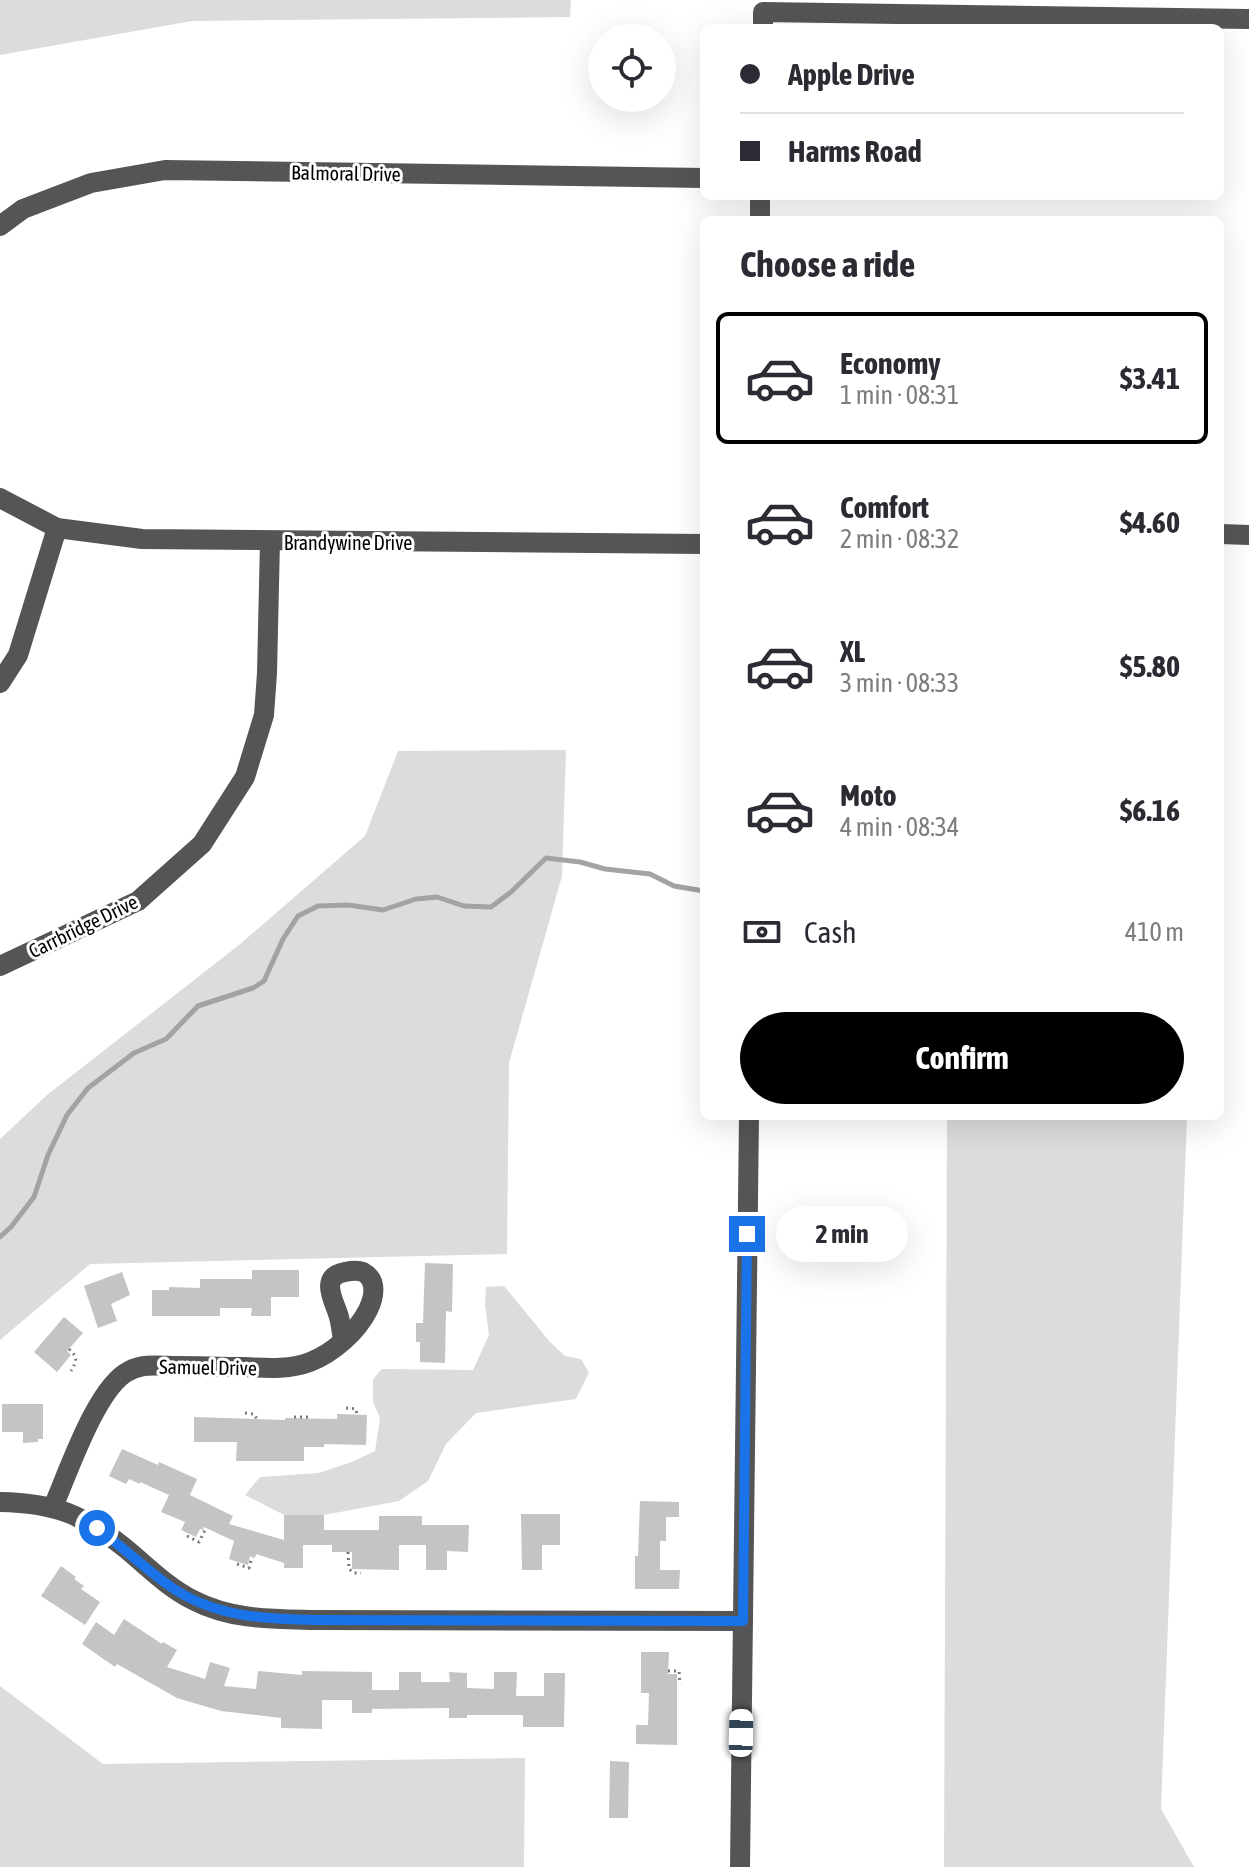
<!DOCTYPE html>
<meta charset="utf-8">
<style>
:root{--surface:#fff;--page:#f7f7f7;--text:#2b2b33;--muted:#7c7c81;--line:#e1e1e2;--accent:#000}
body{margin:0;font-family:"Asap Condensed",sans-serif;background:var(--page);color:var(--text);height:100vh;display:flex;flex-direction:column;font-size:30px;white-space:nowrap}
*{box-sizing:border-box;margin:0}
p{font-size:26px;color:var(--muted)}
.icon{flex:none;width:44px;height:44px;fill:none;stroke:currentColor;stroke-width:2;stroke-linecap:round;stroke-linejoin:round}
.map{position:relative;flex:1;overflow:hidden}
.details{position:absolute;left:700px;top:216px;width:524px;height:904px;display:flex;flex-direction:column;background:var(--surface);border-radius:12px;box-shadow:0 8px 32px #0002}
.details>*{flex:none}
.hud{position:absolute;left:700px;top:24px;width:524px;height:176px;border-radius:12px;box-shadow:0 8px 32px #0002;display:grid;align-content:center;height:176px;padding:0 40px;background:var(--surface)}
.buttons{position:absolute;left:588px;top:24px;display:grid;gap:16px}
.buttons a{display:grid;place-items:center;width:88px;height:88px;border-radius:50%;background:var(--surface);box-shadow:0 8px 32px #0002;font-size:40px}
.end{position:absolute;width:36px;height:36px;margin:-18px;border:10px solid #1a73e8;background:#fff;box-shadow:0 0 0 4px #fff}
.from{border-radius:50%}
.bubble{position:absolute;height:56px;border-radius:28px;background:var(--surface);box-shadow:0 8px 32px #0002;font-size:26px;font-weight:700;line-height:56px;text-align:center}
.car{position:absolute;width:24px;height:48px;margin:-24px -12px;border-radius:10px;box-shadow:0 0 6px 2px #0007;background:linear-gradient(#fff 24%,#345 0 40%,#fff 0 76%,#345 0 86%,#fff 0)}
.hud b{display:flex;align-items:center;gap:28px;height:76px;font-size:30px}
.hud b+b{border-top:2px solid var(--line)}
.hud i{width:20px;height:20px;background:var(--text)}
ul{padding:0;list-style:none}
li{display:flex;align-items:center;gap:24px;height:132px;margin:0 16px 12px;padding:0 24px;border:4px solid transparent;border-radius:12px}
li div{flex:1}
li b{display:block;font-size:30px}
li em{font-style:normal;font-weight:700}
li.on{border-color:var(--accent)}
li>.icon{width:72px;height:72px;stroke-width:1.5}
h2{padding:0 40px;font-size:36px;line-height:96px}
.pay{display:flex;align-items:center;gap:20px;height:88px;padding:0 40px;font-size:30px}
.pay p{margin-inline-start:auto}
.button{display:flex;gap:16px;margin-top:auto;padding:16px 40px}
.button a{flex:1;height:92px;border-radius:48px;background:var(--accent);color:#fff;font-size:32px;font-weight:700;line-height:92px;text-align:center}
.map>svg:first-child{display:block}
.green{fill:#dcdcdc}
.lines{fill:none;stroke-linecap:round;stroke-linejoin:round}
.stream{stroke:#a3a3a3;stroke-width:5}
.building{fill:#c4c4c4}
.path{stroke:#777;stroke-width:3;stroke-dasharray:2 4;stroke-linecap:butt}
.minor{stroke:#555;stroke-width:20}
.route{stroke:#1a73e8;stroke-width:10}
.labels{text-anchor:middle;dominant-baseline:central;stroke-width:6;stroke-linejoin:round;paint-order:stroke}
.street-label{font-size:20px;fill:#000;stroke:#fff}
</style>
<div class="map">
<svg width="1249" height="1867" viewBox="0 0 1249 1867">
<rect width="100%" height="100%" fill="#fff"/>
<g class="green">
<path d="M0,0H571L570,17L192,21L0,55Z"/>
<path d="M566,750L562,876L509,1063L507,1254L90,1264L0,1340V1139L47,1095L239,945L365,836L398,751Z"/>
<path d="M947,1116H1187L1161,1809L1194,1867H944Z"/>
<path d="M504,1286L550,1342L565,1356L581,1359L589,1373L576,1399L476,1413L446,1444L428,1481L399,1501L324,1515H284L245,1495L260,1477L319,1473L354,1461L375,1451L380,1418L373,1402V1379L382,1369L473,1370L489,1335L485,1304L486,1287Z"/>
<path d="M0,1686L103,1764L525,1758L524,1867H0Z"/>
</g>
<g class="lines">
<path class="stream" d="M0,1237L11,1227L34,1197L48,1155L67,1115L88,1088L134,1053L166,1039L198,1006L253,988L264,981L283,939L298,916L318,906L348,905L383,910L416,899L437,897L464,906L491,907L511,892L546,858L580,862L605,869L650,874L674,886L704,891"/>
</g>
<g class="building">
<path d="M425,1263L453,1264L452,1312L446,1311L445,1363L420,1362V1342H416V1323H423Z"/>
<path d="M252,1270H299V1297H271V1316H251L252,1308H220V1316H152V1290H169V1287L200,1288V1279H252Z"/>
<path d="M122,1272L130,1295L111,1304L117,1321L98,1328L84,1286Z"/>
<path d="M64,1317L83,1333L67,1351L71,1355L57,1372L34,1352Z"/>
<path d="M2,1404H43V1439H38V1442L23,1443V1432H2Z"/>
<path d="M337,1414L367,1415L366,1445L324,1444V1447H304V1461H236L237,1442H194V1417L285,1420V1418L337,1419Z"/>
<path d="M122,1449L158,1465L159,1462L197,1479L190,1495L233,1516L229,1524L284,1540V1515H324V1530H379V1516H422V1525H469L468,1552L447,1551V1570H426V1545H399V1570L352,1569V1552H332V1545H303V1568H284V1563L256,1554L255,1558L250,1556L248,1565L238,1562L229,1559L234,1541L204,1527L203,1530L200,1529L196,1537L181,1530L185,1522L161,1512L169,1495L140,1482V1484L129,1479L126,1484L109,1476Z"/>
<path d="M640,1501L679,1502V1517H666V1541H660V1570H680L679,1589H635V1556H638Z"/>
<path d="M521,1514H560V1545H542V1570H522Z"/>
<path d="M61,1566L76,1577L74,1579L84,1586L81,1589L100,1602L85,1625L41,1596Z"/>
<path d="M124,1619L162,1644L163,1642L177,1650L167,1667L205,1679L210,1662L230,1668L224,1686L256,1689L258,1671L302,1675V1671L372,1672V1690H399V1672H421V1682H450L449,1672L467,1673V1688L494,1689V1672H517L516,1696H544V1673H565L564,1727H523V1715H467V1718H449V1708L372,1709V1713H352V1700H322V1729L281,1728V1718L221,1711L177,1698L117,1664L115,1667L82,1644L96,1622L114,1635Z"/>
<path d="M641,1652H669L668,1674H677V1745L636,1744V1725H648L649,1693H641Z"/>
<path d="M610,1761L629,1762L628,1818H609Z"/>
</g>
<g class="lines">
<g class="path">
<path d="M69,1349C78,1357 77,1361 71,1371"/>
<path d="M346,1408L356,1409L357,1415"/>
<path d="M245,1413L254,1414L257,1419"/>
<path d="M294,1417H309V1419"/>
<path d="M187,1536L199,1542L206,1528"/>
<path d="M348,1552L349,1569L354,1573H361"/>
<path d="M237,1564L249,1568L252,1557"/>
<path d="M668,1671H679L680,1684"/>
</g>
<g class="minor">
<path d="M763,28V12L1249,19"/>
<path d="M760,220V196"/>
<path d="M0,226L23,209L91,183L165,170L704,178"/>
<path d="M0,498L57,528L142,539L704,544"/>
<path d="M1220,534L1249,535"/>
<path d="M0,683L18,655L57,528"/>
<path d="M0,966L138,901L202,844L245,777L264,715L267,673L270,541"/>
<path d="M0,1502C54,1503 83,1514 125,1548C147,1566 167,1587 193,1600C231,1620 273,1619 314,1620L743,1621"/>
<path d="M53,1507C68,1473 97,1386 129,1371C143,1363 161,1366 177,1366C199,1366 221,1367 244,1367C266,1368 289,1370 310,1362C333,1353 357,1332 368,1310C374,1298 378,1280 363,1272C358,1270 350,1271 345,1272C318,1277 335,1302 339,1317C341,1325 342,1333 343,1341"/>
<path d="M740,1867L749,1116"/>
</g>
</g>
<g class="lines">
<path class="route" d="M97,1528C123,1547 145,1569 171,1587C215,1617 263,1619 314,1620L743,1621L747,1234"/>
</g>
<g class="labels">
<g class="street-label">
<text transform="translate(346 173) rotate(1)">Balmoral Drive</text>
<text x="348" y="542">Brandywine Drive</text>
<text transform="translate(83 926) rotate(-26)">Carrbridge Drive</text>
<text transform="translate(208 1367) rotate(1)">Samuel Drive</text>
</g>
</g>
</svg>
<div class="buttons">
<a><svg class="icon" aria-label="locate" viewBox="0 0 24 24"><circle cx="12" cy="12" r="6"/><path d="M12 2v4M12 18v4M2 12h4M18 12h4"/></svg></a>
</div>
<i class="end from" style="left:97px;top:1528px"></i>
<i class="end" style="left:747px;top:1234px"></i>
<div class="bubble" style="left:776px;top:1206px;width:132px">2 min</div>
<i class="car" style="left:741px;top:1733px;rotate:1deg"></i>
<div class="hud">
<b><i class="from"></i>Apple Drive</b>
<b><i></i>Harms Road</b>
</div>
<section class="details">
<h2>Choose a ride</h2>
<ul>
<li class="on"><svg class="icon" aria-label="car" viewBox="0 0 24 24"><path d="M5 17H2v-5l4-1 3-4h7l3 4 3 1v5h-3M9 17h6M6 11h13"/><circle cx="7" cy="17" r="2"/><circle cx="17" cy="17" r="2"/></svg><div><b>Economy</b><p>1 min · 08:31</p></div><em>$3.41</em></li>
<li><svg class="icon" aria-label="car" viewBox="0 0 24 24"><path d="M5 17H2v-5l4-1 3-4h7l3 4 3 1v5h-3M9 17h6M6 11h13"/><circle cx="7" cy="17" r="2"/><circle cx="17" cy="17" r="2"/></svg><div><b>Comfort</b><p>2 min · 08:32</p></div><em>$4.60</em></li>
<li><svg class="icon" aria-label="car" viewBox="0 0 24 24"><path d="M5 17H2v-5l4-1 3-4h7l3 4 3 1v5h-3M9 17h6M6 11h13"/><circle cx="7" cy="17" r="2"/><circle cx="17" cy="17" r="2"/></svg><div><b>XL</b><p>3 min · 08:33</p></div><em>$5.80</em></li>
<li><svg class="icon" aria-label="car" viewBox="0 0 24 24"><path d="M5 17H2v-5l4-1 3-4h7l3 4 3 1v5h-3M9 17h6M6 11h13"/><circle cx="7" cy="17" r="2"/><circle cx="17" cy="17" r="2"/></svg><div><b>Moto</b><p>4 min · 08:34</p></div><em>$6.16</em></li>
</ul>
<div class="pay"><svg class="icon" aria-label="cash" viewBox="0 0 24 24"><path d="M3 7h18v10H3z"/><circle cx="12" cy="12" r="2"/></svg>Cash<p>410 m</p></div>
<div class="button"><a>Confirm</a></div>
</section>
</div>
